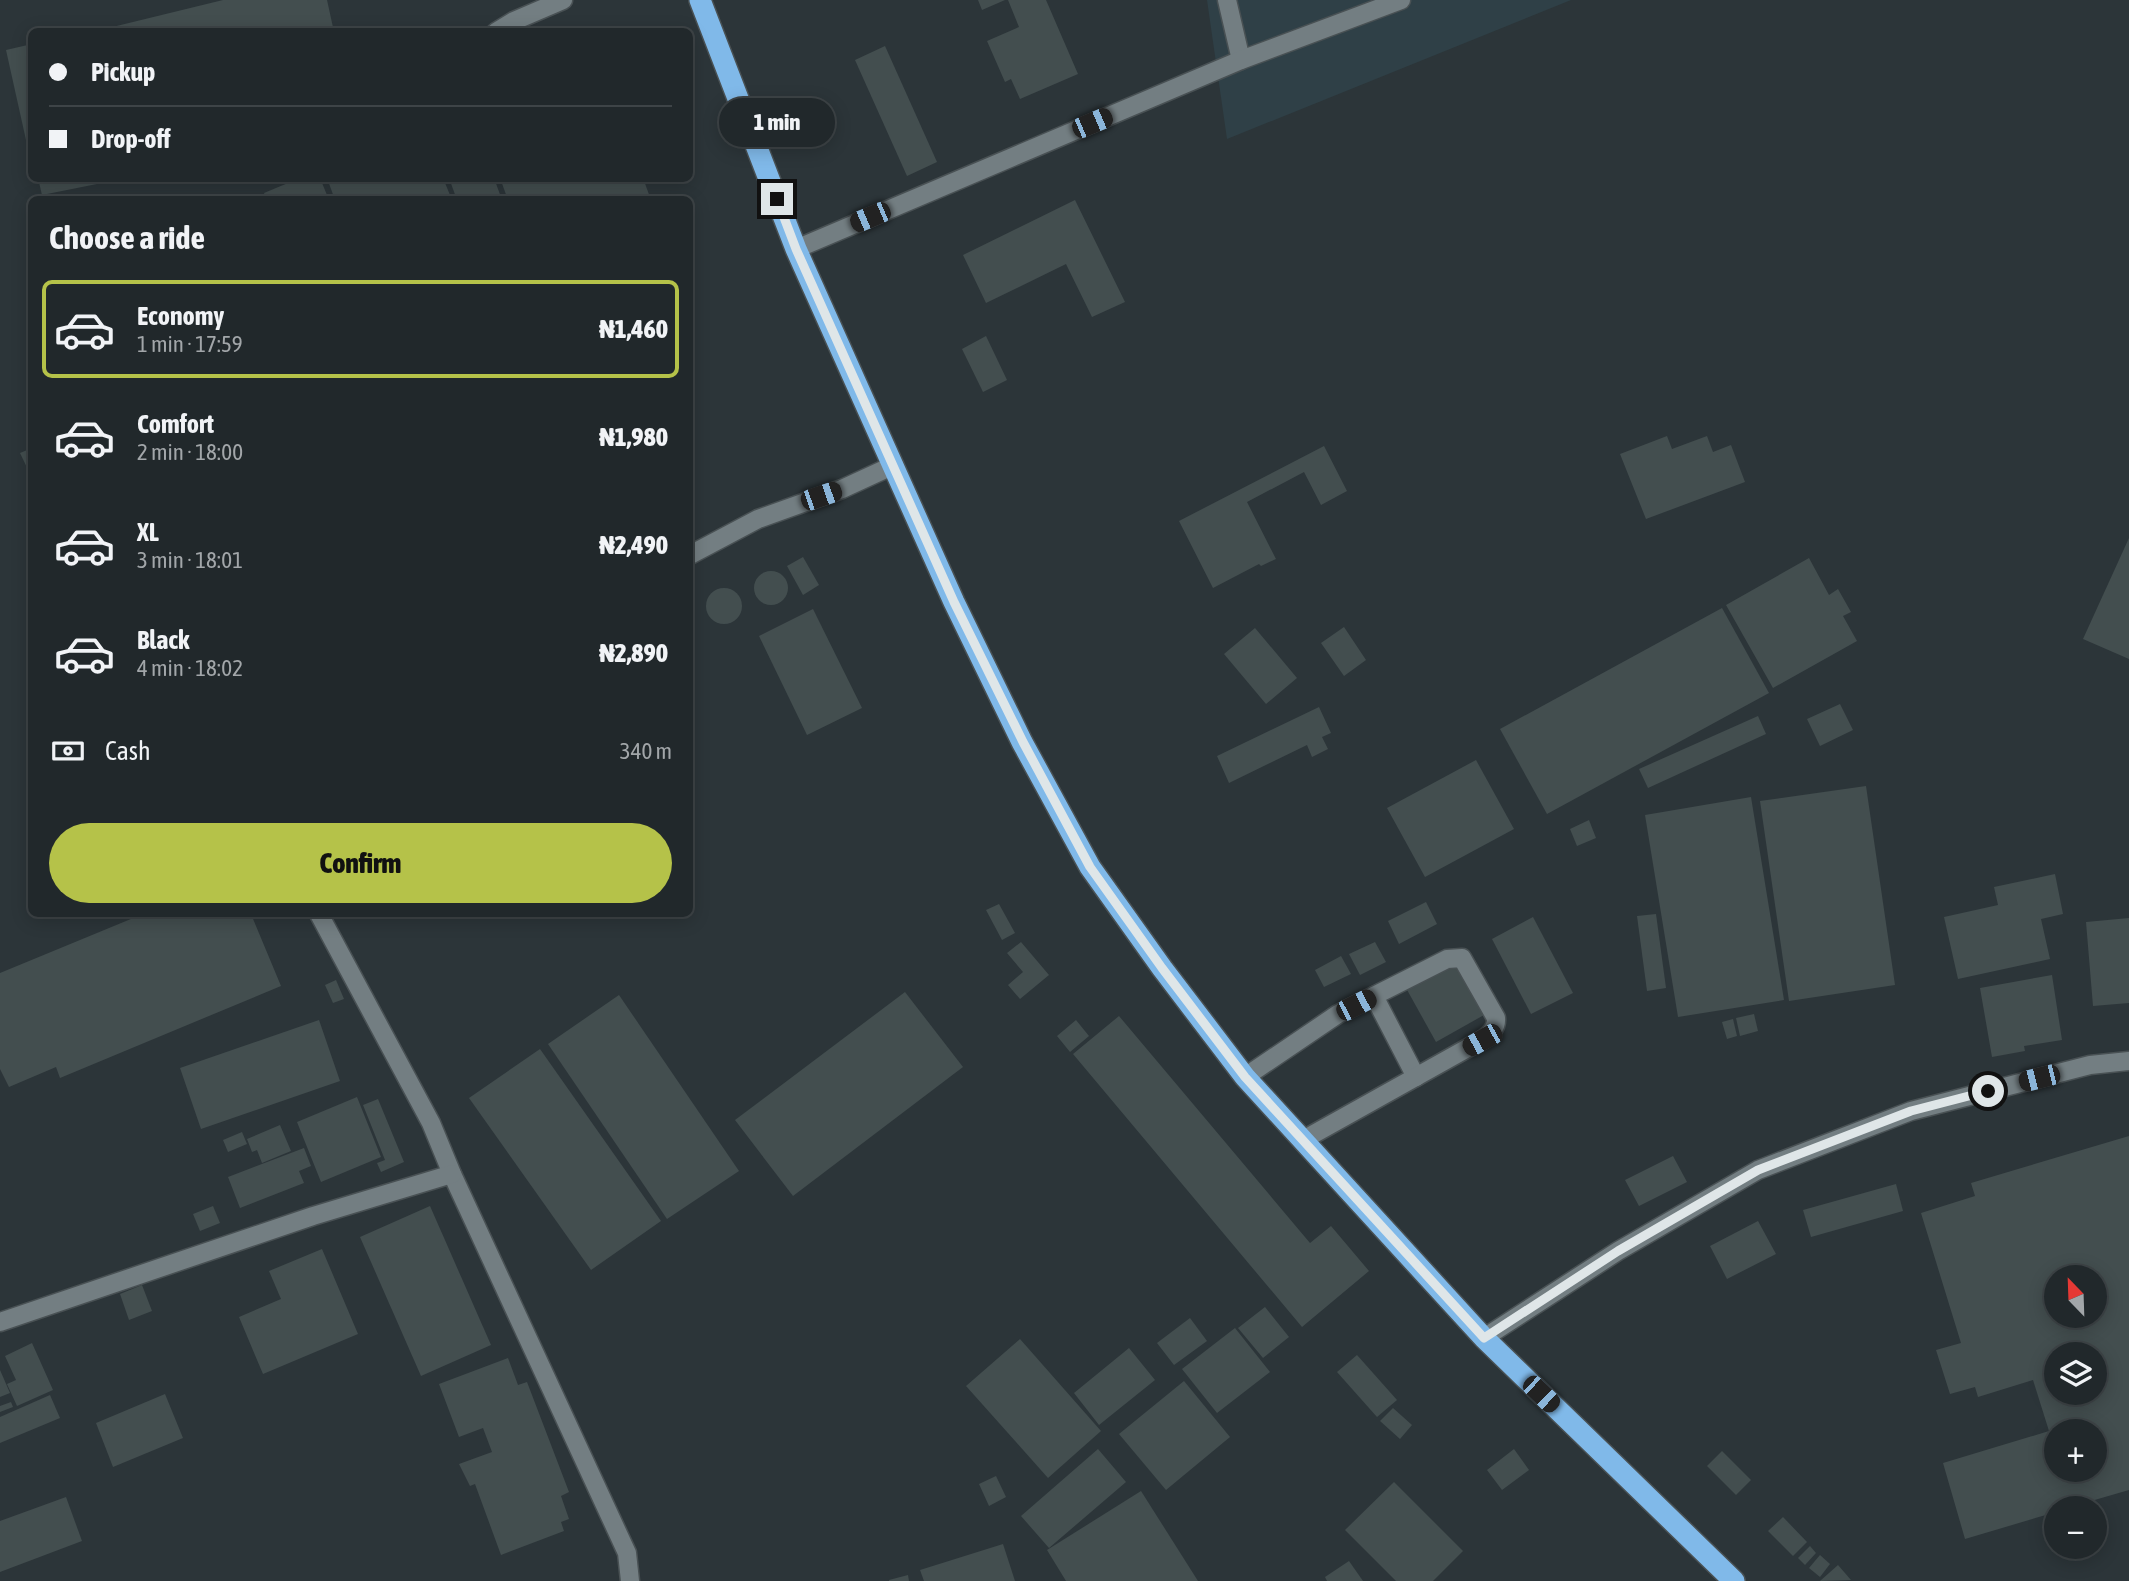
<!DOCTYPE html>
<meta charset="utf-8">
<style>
:root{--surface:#21282b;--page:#293033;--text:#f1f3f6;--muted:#a2a6a9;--line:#3e4447;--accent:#b5c249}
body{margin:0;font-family:"Asap Condensed",sans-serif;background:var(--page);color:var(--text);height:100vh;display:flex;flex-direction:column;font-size:26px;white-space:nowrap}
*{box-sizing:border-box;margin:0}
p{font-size:23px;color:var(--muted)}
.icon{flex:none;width:38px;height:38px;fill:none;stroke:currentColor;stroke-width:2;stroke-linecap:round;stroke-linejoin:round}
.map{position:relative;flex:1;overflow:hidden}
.drawer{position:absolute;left:28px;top:196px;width:665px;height:721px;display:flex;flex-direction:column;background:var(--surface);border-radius:10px;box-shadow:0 4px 18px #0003,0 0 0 2px var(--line)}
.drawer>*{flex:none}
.guide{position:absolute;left:28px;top:28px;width:665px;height:154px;border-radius:10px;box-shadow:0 4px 18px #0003,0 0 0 2px var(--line);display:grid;align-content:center;height:154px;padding:0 21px;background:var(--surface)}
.needle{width:46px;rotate:337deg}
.fabs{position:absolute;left:2044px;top:1265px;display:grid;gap:14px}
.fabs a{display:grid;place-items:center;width:63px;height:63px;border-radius:50%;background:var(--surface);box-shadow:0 4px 18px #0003,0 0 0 2px var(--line);font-size:35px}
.end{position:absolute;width:32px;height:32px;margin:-16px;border:9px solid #dfe6e8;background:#111;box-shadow:0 0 0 4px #111}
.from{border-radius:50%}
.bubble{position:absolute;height:49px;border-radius:24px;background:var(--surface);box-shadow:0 4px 18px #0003,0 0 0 2px var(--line);font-size:23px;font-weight:800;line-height:49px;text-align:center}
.car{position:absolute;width:21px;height:42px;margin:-21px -10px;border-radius:9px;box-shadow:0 0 5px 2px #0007;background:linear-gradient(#222 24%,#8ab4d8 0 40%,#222 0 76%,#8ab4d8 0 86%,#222 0)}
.guide b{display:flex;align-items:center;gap:24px;height:66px;font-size:26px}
.guide b+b{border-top:2px solid var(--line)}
.guide i{width:18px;height:18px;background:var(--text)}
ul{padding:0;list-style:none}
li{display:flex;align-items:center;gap:21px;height:98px;margin:0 14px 10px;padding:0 7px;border:4px solid transparent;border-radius:10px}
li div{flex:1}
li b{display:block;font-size:26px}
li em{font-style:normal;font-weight:800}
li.selected{border-color:var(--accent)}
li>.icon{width:63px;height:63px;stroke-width:1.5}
h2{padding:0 21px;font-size:32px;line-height:84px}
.pay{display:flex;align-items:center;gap:18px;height:77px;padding:0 21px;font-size:26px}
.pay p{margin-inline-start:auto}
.primary-button{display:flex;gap:14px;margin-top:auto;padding:14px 21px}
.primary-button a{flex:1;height:80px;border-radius:42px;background:var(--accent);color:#111;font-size:28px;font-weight:800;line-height:80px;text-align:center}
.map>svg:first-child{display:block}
.built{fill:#2f4047}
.building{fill:#434e4f;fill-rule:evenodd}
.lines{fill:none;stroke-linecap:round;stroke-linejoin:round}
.lane-casing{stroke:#495154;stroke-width:21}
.street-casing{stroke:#495154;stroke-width:21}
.highway-casing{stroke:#495154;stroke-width:24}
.lane{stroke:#737e82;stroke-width:18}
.street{stroke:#737e82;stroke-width:18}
.highway{stroke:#80b9e9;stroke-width:21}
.route{stroke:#dfe6e8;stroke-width:9}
</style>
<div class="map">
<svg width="2129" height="1581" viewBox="0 0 2129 1581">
<rect width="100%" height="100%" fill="#2c3539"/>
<path class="built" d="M1207,0H1571L1227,139Z"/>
<g class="building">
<path d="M223,0H327L334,32H92Z"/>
<path d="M978,0H1005L982,10Z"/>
<path d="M1008,0H1046L1078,74L1020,99L1011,79L1005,82L987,41L1019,27Z"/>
<path d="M32,44V139L26,140L6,50Z"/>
<path d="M885,46L937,162L907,176L855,60Z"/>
<path d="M38,178H117V180L42,195Z"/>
<path d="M300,178H320L329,200H267L264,193Z"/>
<path d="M327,178H443L452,200H335Z"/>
<path d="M449,178H494L502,200H457Z"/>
<path d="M500,178H643L651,200H508Z"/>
<path d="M1075,200L1125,302L1092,317L1066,264L986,303L963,255Z"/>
<path d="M986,336L1007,380L983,392L962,349Z"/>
<path d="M1667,436L1672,449L1707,436L1713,452L1731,445L1745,482L1646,519L1620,454Z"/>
<path d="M1324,446L1347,491L1321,505L1304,472L1247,502L1276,559L1261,566L1259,564L1213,588L1179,521Z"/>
<path d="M32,448V478L20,453Z"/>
<path d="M2129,538V659L2083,639Z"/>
<path d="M803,557L819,585L803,595L787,566Z"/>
<path d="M1809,558L1829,595L1838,589L1851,612L1843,616L1857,641L1773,688L1726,605Z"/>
<circle cx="771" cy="588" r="17"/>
<circle cx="724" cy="606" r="18"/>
<path d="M1722,608L1769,693L1547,814L1500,729Z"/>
<path d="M813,609L862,708L807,735L759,636Z"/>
<path d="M1344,627L1366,660L1344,676L1321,643Z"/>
<path d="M1255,628L1297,678L1266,704L1224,654Z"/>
<path d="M1840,704L1853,730L1820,746L1807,719Z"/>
<path d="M1319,707L1331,733L1322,737L1328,749L1312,757L1307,745L1229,783L1217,756Z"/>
<path d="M1758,716L1766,734L1648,788L1639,769Z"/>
<path d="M1476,760L1514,829L1425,877L1387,808Z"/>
<path d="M1866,786L1895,985L1789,1001L1760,801Z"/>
<path d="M1751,797L1784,1000L1678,1017L1645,815Z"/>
<path d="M1589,820L1596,838L1577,846L1570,829Z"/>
<path d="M2055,874L2063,914L2041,919L2050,959L1958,979L1944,917L1998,905L1994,887Z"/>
<path d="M1426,902L1437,924L1399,944L1388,921Z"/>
<path d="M999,904L1015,933L1002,940L986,910Z"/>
<path d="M143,914H251L281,986L60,1078L56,1067L9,1087L0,1069V973Z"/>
<path d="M1656,914L1666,988L1647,991L1637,916Z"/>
<path d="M1533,917L1573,993L1531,1014L1492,939Z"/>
<path d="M2129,918V1003L2093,1006L2086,922Z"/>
<path d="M1021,942L1049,975L1020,999L1008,985L1023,972L1007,953Z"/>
<path d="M1375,942L1386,962L1360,975L1349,954Z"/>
<path d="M1341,956L1351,974L1324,987L1315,970Z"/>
<path d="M1454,961L1484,1015L1436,1042L1406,988Z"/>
<path d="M2052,975L2062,1040L2024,1046L2025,1051L1992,1057L1980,988Z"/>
<path d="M336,980L344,999L333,1003L325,985Z"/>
<path d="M905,992L963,1067L793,1196L735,1120Z"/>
<path d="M619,995L739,1171L667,1219L548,1044Z"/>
<path d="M1754,1014L1758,1031L1740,1036L1736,1018Z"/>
<path d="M1119,1016L1310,1243L1331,1226L1369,1271L1302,1327L1073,1054Z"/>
<path d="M1733,1019L1737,1036L1727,1039L1722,1022Z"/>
<path d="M319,1020L340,1081L201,1129L180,1068Z"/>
<path d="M1076,1020L1089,1036L1070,1052L1057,1036Z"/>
<path d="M540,1049L661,1221L591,1270L469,1098Z"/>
<path d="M357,1097L381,1157L321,1182L297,1122Z"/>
<path d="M378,1099L404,1162L381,1172L377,1163L385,1160L363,1105Z"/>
<path d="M280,1125L291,1151L262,1163L257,1150L252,1152L247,1139Z"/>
<path d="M242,1132L247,1144L228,1152L223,1140Z"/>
<path d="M2129,1136V1490L2067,1508H2056V1512L1965,1539L1943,1463L2049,1431L2033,1380L1978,1397L1975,1387L1950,1394L1936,1350L1961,1343L1921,1213L1975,1196L1971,1183ZM2056,1278H2095V1316H2056ZM2056,1354H2095V1393H2056ZM2056,1432H2095V1470H2056Z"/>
<path d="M304,1148L311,1166L299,1171L304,1183L240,1208L228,1177Z"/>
<path d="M1673,1156L1687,1182L1639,1206L1625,1180Z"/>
<path d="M1896,1184L1903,1211L1811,1237L1803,1210Z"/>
<path d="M213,1206L220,1223L200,1231L193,1214Z"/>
<path d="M430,1206L491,1345L421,1376L360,1237Z"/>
<path d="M1758,1221L1776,1254L1727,1279L1710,1246Z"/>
<path d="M322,1249L358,1334L263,1374L239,1317L281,1299L269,1271Z"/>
<path d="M142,1285L152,1311L129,1320L120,1294Z"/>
<path d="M1265,1307L1289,1337L1263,1358L1238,1328Z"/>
<path d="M1190,1318L1207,1341L1174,1365L1157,1343Z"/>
<path d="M1235,1328L1270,1372L1217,1413L1182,1369Z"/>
<path d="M1020,1339L1101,1431L1048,1478L966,1386Z"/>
<path d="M32,1343L53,1390L17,1406L7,1384L16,1380L5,1356Z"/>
<path d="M1129,1348L1155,1380L1099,1425L1074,1393Z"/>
<path d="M1357,1355L1397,1400L1377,1417L1337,1372Z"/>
<path d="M508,1358L518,1385L527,1382L569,1492L561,1496L569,1519L561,1522L564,1531L501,1555L475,1484L470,1486L459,1464L492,1452L483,1428L459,1437L439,1384Z"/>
<path d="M0,1370L10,1393L0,1397Z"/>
<path d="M1184,1381L1230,1437L1166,1490L1119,1434Z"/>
<path d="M165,1394L183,1438L113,1467L96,1423Z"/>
<path d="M50,1395L60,1418L0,1443V1417Z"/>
<path d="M11,1402L13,1407L0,1412V1406Z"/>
<path d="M1393,1408L1412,1425L1400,1439L1380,1421Z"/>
<path d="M1098,1449L1126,1482L1049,1548L1021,1516Z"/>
<path d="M1514,1449L1529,1470L1502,1490L1487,1470Z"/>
<path d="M1722,1451L1751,1480L1736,1495L1707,1466Z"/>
<path d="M996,1476L1006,1497L989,1506L979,1484Z"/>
<path d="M1394,1482L1463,1551L1433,1581H1396L1345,1530Z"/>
<path d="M1141,1491L1198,1581H1066L1047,1550Z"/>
<path d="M66,1497L82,1541L0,1572V1521Z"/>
<path d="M1783,1517L1807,1542L1793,1556L1768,1531Z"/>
<path d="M1003,1544L1015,1581H924L920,1570Z"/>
<path d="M1810,1546L1816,1553L1805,1565L1798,1558Z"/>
<path d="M1820,1555L1830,1564L1820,1577L1809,1568Z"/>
<path d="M1349,1561L1363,1581H1327L1325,1577Z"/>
<path d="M1838,1565L1851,1580L1820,1581Z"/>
<path d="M908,1575L909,1581H889V1580Z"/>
</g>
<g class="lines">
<defs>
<g id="lane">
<path d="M1227,0L1241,60"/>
<path d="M496,32L514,21L563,0"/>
<path d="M796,249L1241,60L1401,0"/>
<path d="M1374,996L1416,1077"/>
<path d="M1245,1077L1338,1014L1447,959L1462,958L1496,1018C1497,1028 1490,1034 1482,1040L1303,1140"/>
</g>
<g id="street">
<path d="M690,555L758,519L842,489L894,465"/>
<path d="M319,914L431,1123L452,1174L627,1553L630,1581"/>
<path d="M0,1322L313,1216L452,1174"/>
<path d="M1484,1338L1618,1251L1758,1170L1911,1111L2090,1065L2129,1061"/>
</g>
<path id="highway" d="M700,0L796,249L954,602L1022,742L1090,867L1162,968L1245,1077L1484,1338L1734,1581"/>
</defs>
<use href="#lane" class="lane-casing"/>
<use href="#street" class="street-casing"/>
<use href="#highway" class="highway-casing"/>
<use href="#lane" class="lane"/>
<use href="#street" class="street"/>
<use href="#highway" class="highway"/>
</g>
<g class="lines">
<path class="route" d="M777,199L796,249L954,602L1023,742L1090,867L1162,968L1245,1077L1484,1338L1618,1251L1758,1170L1911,1111L1988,1091"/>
</g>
</svg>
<div class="fabs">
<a><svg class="needle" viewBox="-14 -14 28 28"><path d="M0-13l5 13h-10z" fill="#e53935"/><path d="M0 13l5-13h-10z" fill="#a2a6a9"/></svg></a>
<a><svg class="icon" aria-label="layers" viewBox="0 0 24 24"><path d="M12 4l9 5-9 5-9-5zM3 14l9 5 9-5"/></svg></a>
<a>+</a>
<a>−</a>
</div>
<i class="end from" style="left:1988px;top:1091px"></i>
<i class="end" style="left:777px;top:199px"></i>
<div class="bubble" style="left:719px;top:98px;width:116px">1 min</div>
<i class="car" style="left:1092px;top:123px;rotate:67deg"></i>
<i class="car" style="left:870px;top:217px;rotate:247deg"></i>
<i class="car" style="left:821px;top:496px;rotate:71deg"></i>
<i class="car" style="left:1356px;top:1005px;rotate:63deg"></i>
<i class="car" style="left:1482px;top:1040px;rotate:241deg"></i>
<i class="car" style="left:2039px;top:1078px;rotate:256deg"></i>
<i class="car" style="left:1541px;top:1394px;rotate:134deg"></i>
<div class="guide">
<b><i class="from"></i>Pickup</b>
<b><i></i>Drop-off</b>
</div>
<section class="drawer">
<h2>Choose a ride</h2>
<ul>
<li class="selected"><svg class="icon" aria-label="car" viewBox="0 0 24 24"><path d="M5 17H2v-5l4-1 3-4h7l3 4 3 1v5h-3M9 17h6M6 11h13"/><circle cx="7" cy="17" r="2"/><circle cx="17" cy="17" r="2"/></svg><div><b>Economy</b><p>1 min · 17:59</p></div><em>₦1,460</em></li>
<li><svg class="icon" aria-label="car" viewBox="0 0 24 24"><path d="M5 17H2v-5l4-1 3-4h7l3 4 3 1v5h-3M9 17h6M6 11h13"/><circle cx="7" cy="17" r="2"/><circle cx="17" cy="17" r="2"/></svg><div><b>Comfort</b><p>2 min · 18:00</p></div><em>₦1,980</em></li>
<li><svg class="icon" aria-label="car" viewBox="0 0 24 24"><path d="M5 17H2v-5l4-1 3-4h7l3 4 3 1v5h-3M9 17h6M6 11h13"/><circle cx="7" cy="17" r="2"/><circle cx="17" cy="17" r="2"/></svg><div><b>XL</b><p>3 min · 18:01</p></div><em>₦2,490</em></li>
<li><svg class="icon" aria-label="car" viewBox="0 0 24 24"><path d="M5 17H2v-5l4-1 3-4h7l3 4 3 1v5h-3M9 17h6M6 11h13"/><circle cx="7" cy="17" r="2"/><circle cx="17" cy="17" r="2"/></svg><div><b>Black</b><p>4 min · 18:02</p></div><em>₦2,890</em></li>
</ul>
<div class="pay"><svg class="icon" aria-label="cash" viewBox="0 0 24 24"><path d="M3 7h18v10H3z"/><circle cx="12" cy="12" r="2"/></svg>Cash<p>340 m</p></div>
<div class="primary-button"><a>Confirm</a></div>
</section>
</div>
